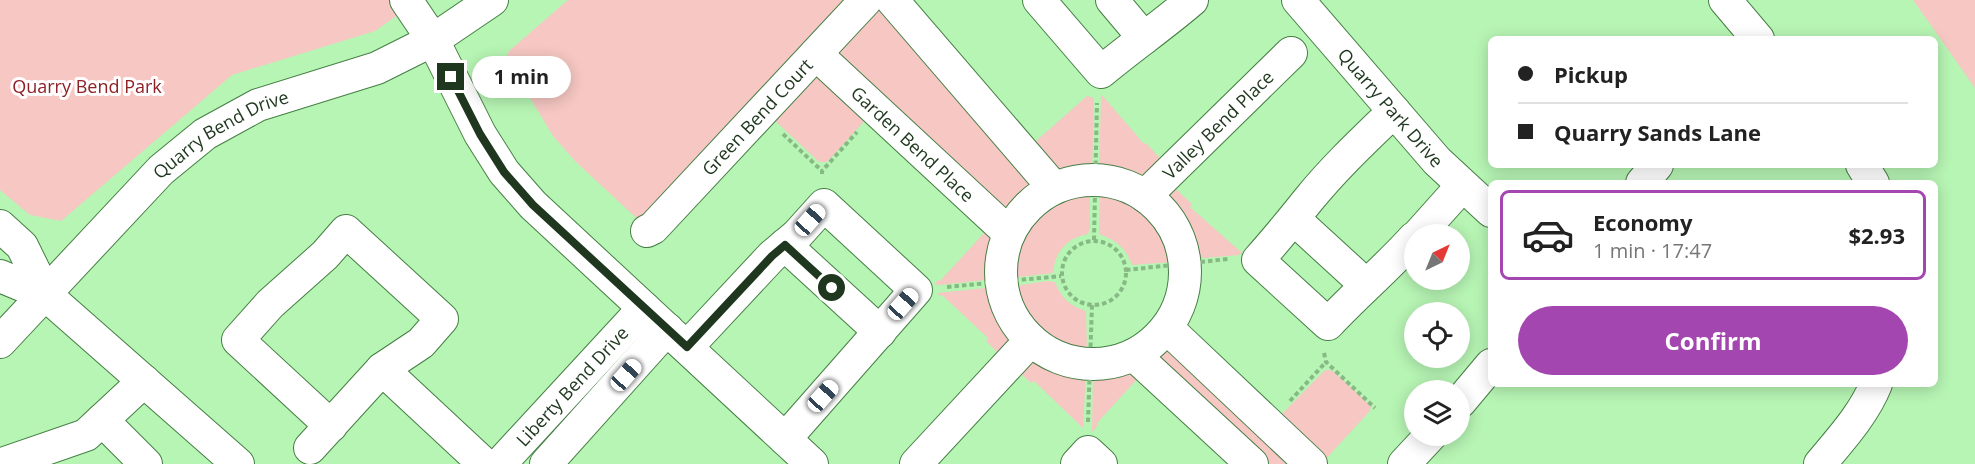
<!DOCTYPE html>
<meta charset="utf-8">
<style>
:root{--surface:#fff;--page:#f6f6f6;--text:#222;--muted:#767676;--line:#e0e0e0;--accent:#a446af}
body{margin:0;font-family:"Open Sans",sans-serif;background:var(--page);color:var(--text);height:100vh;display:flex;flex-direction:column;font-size:22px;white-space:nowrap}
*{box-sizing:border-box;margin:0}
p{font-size:20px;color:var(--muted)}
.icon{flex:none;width:33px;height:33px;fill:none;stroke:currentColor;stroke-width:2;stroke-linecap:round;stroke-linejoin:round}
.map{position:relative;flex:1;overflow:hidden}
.sheet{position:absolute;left:1488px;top:180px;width:450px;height:207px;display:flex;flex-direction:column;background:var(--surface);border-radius:9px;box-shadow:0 3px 15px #0003}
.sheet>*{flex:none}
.hud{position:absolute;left:1488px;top:36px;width:450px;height:132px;border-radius:9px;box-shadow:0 3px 15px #0003;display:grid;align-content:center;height:132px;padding:0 30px;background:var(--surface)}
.needle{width:39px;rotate:43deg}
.buttons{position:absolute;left:1404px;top:224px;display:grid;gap:12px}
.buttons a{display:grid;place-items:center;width:66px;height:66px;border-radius:50%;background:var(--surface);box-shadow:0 3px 15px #0003;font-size:30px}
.end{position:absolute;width:27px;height:27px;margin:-14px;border:8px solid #1f371e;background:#fff;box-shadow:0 0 0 3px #fff}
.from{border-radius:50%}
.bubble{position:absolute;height:42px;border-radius:21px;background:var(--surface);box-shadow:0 3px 15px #0003;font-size:20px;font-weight:700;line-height:42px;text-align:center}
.car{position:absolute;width:18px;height:36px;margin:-18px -9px;border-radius:8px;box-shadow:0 0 4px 2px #0007;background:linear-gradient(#fff 24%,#345 0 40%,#fff 0 76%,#345 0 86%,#fff 0)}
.hud b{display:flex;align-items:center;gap:21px;height:57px;font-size:22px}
.hud b+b{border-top:2px solid var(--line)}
.hud i{width:15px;height:15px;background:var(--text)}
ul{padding:10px 0 0;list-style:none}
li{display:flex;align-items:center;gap:18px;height:90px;margin:0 12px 9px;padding:0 18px;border:3px solid var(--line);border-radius:9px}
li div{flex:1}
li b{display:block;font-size:22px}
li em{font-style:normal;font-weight:700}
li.selected{border-color:var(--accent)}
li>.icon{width:54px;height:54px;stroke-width:1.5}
.button{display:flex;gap:12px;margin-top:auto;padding:12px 30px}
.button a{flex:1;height:69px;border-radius:36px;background:var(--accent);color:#fff;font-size:24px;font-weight:700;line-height:69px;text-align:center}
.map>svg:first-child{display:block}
.green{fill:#f6c7c3}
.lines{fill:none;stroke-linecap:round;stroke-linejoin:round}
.minor-casing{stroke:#457e44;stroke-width:34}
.path{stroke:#87b985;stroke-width:4;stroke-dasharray:4.5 3;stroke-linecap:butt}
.minor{stroke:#fff;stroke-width:32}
.route{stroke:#1f371e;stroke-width:8}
.labels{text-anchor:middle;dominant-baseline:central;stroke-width:6;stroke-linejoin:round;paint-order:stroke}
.park-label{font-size:18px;fill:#8d2126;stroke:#fff}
.street-label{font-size:18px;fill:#1f371e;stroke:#fff}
</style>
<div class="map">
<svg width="1975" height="464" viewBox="0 0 1975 464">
<rect width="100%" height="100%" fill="#b7f5b4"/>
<g class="green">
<path d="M0,0H419L375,31L232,75L61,221L30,215L0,190Z"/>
<path d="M568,0H861L645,226L575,161L553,136L508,61L507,55L510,50Z"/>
<path d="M871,0H888L1046,185L1023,202L1005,226L825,57Z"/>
<path d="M1913,0H1975V88Z"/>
<path d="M812,63L869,116L827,162H819L770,116Z"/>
<path d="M1101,94L1144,144L1146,143L1167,166L1144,187L1123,177L1099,173Z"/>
<path d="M1087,96L1094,98L1092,173L1071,175L1053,182L1026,150Z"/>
<path d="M1168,182L1192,204L1190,207L1242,253L1239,255L1192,259C1185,233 1175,214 1155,195Z"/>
<path d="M1090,186V227L1088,234C1067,238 1055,251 1053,273L1011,278L1007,277C1009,224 1038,193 1090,186Z"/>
<path d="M1100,187C1144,192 1168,217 1178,259L1172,262L1132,265C1126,248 1116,240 1099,234Z"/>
<path d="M985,232L998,243L994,266V279L940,285L934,284L938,280L940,281Z"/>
<path d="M1047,281L1055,282C1061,298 1070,306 1086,311L1087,351L1084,358C1041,349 1020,329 1008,287Z"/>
<path d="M995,287C999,308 1008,324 1021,341L1004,359L986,341L988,338L942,295L940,296L937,293Z"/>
<path d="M1161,342L1306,464H1257L1143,357Z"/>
<path d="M1030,350L1056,364L1086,371L1083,428L1034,381L1031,383L1014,367Z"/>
<path d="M1126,366L1139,377L1097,423L1098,425L1092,432L1093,371H1105Z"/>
<path d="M1325,370H1330L1334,372L1371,406L1370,411L1321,464L1277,419Z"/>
</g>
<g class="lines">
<defs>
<g id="minor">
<path d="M406,0L433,40L480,134L504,172L533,205L812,464"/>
<path d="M892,0L1054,188"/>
<path d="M1039,0L1101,72C1131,47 1163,25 1192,0"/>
<path d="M1112,0L1144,38"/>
<path id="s1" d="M1298,0L1437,161L1491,211"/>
<path d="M1725,0L1758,39"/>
<path id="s2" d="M816,54L1009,233"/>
<path d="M1394,111C1365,139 1335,167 1309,199C1293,219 1276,240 1258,260L1328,324C1356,294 1387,268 1414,238"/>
<path d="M1862,165L1873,183"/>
<circle cx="1093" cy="272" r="92"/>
<path d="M1642,183L1657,165"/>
<path id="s3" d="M1145,196L1291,53"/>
<path d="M1294,219L1366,285"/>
<path d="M0,226L22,246L46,295"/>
<path id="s4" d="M647,231L653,228L866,0"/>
<path d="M1419,234L1462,186"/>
<path d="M785,245L880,332"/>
<path d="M0,276L46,295L238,464"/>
<path d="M1167,328L1311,464"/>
<path id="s5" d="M0,342L161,170L205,134L258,105L377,68L433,40L492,0"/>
<path d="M687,347L772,256L797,235L824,205L916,290L785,439"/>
<path d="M1134,355L1252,464"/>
<path d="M382,369L484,464"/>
<path d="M1460,402L1491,365"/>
<path d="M102,420L146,464"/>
<path d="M310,448L382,369L421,343L442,319L346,231L325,255L270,304L238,340L331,426"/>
<path d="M2,464L86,435L144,381"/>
<path id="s6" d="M500,464L644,308"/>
<path d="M546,464L667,329"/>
<path d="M916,464L1031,340"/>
<path d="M1077,464L1088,452L1101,464"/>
<path d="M1404,464L1431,435"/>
<path d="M1820,464C1840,440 1864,414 1876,384"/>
</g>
</defs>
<use href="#minor" class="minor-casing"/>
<g class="path">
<path d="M783,134L822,171"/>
<path d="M822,174V171L857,132"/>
<path d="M1094,240L1097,103"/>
<circle cx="1094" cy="273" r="32"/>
<path d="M1126,270L1228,259"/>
<path d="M947,287L1061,276"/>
<path d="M1324,353L1326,362L1375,408"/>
<path d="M1290,401L1326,362"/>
<path d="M1088,422L1092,305"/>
</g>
<use href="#minor" class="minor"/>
</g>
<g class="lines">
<path class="route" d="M451,77L480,134L504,172L533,205L687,347L772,256L785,245L832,288"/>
</g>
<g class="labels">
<g class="park-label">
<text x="87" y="86">Quarry Bend Park</text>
</g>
<g class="street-label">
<text stroke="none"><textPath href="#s1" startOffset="142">Quarry Park Drive</textPath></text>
<text stroke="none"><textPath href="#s4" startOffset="159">Green Bend Court</textPath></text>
<text stroke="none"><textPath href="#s3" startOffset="102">Valley Bend Place</textPath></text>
<text stroke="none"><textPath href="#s5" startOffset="306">Quarry Bend Drive</textPath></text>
<text stroke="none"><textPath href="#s2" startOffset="132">Garden Bend Place</textPath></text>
<text stroke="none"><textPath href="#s6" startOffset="106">Liberty Bend Drive</textPath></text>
</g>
</g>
</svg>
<div class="buttons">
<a><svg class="needle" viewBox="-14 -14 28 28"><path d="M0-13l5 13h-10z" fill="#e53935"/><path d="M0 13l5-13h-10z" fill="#767676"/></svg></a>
<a><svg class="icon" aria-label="locate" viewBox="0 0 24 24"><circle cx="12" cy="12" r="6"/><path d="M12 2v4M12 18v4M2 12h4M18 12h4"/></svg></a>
<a><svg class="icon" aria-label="layers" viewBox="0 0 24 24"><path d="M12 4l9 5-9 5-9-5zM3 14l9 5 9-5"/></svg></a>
</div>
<i class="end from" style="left:832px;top:288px"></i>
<i class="end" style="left:451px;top:77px"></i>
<div class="bubble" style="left:472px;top:56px;width:99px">1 min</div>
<i class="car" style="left:810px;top:220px;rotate:42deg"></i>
<i class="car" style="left:903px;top:304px;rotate:42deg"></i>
<i class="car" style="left:626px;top:375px;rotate:42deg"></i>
<i class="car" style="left:823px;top:396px;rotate:42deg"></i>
<div class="hud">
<b><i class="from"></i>Pickup</b>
<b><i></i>Quarry Sands Lane</b>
</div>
<section class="sheet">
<ul>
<li class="selected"><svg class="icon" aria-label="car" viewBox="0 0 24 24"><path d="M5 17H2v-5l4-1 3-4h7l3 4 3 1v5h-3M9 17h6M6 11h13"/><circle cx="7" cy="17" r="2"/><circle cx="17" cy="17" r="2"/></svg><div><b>Economy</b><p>1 min · 17:47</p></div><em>$2.93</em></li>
</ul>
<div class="button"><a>Confirm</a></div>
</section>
</div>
